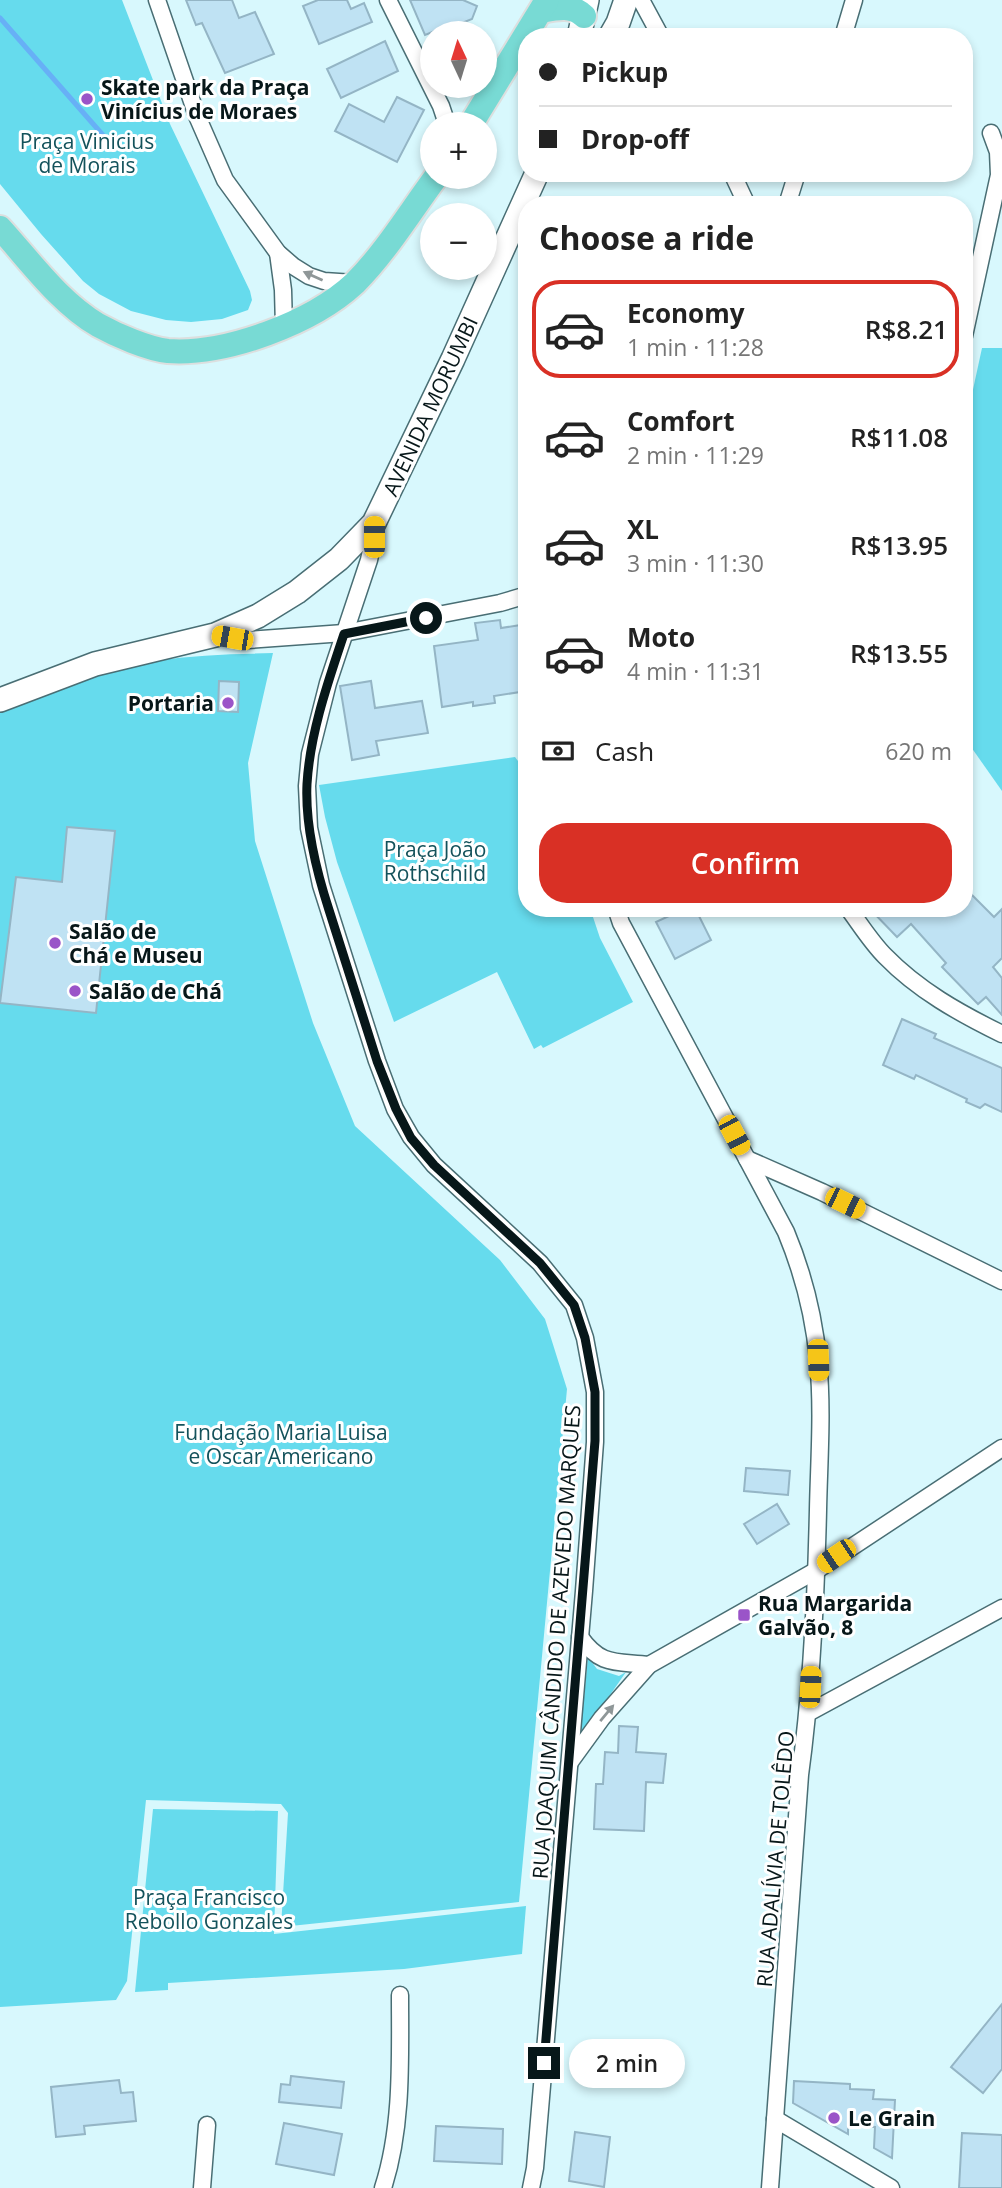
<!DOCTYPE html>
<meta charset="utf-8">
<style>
:root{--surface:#fff;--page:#f2f2f2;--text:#222;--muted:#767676;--line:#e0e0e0;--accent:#d93025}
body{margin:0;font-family:"Open Sans",sans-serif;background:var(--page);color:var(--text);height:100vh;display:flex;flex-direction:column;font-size:26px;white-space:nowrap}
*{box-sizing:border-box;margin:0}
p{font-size:23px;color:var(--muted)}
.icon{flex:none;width:38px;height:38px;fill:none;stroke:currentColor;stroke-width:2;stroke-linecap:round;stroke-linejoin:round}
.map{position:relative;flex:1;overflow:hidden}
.details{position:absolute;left:518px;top:196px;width:455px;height:721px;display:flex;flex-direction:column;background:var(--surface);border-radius:28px;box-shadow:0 4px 10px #0003}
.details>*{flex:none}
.guide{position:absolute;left:518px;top:28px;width:455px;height:154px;border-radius:28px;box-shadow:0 4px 10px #0003;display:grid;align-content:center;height:154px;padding:0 21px;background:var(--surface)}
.needle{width:46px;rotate:356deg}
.buttons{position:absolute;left:420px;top:21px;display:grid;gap:14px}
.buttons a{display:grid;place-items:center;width:77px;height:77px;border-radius:50%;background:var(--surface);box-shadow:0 4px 10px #0003;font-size:35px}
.end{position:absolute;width:32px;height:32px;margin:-16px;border:9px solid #071719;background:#fff;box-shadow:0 0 0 4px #fff}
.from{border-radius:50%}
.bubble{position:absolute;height:49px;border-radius:24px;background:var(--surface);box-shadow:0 4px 10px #0003;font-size:23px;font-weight:600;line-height:49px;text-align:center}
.car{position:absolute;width:21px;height:42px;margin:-21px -10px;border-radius:9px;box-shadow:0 0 5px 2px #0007;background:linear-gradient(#f5c518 24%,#345 0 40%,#f5c518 0 76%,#345 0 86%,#f5c518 0)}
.guide b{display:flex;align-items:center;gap:24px;height:66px;font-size:26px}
.guide b+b{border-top:2px solid var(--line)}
.guide i{width:18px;height:18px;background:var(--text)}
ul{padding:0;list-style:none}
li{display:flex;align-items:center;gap:21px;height:98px;margin:0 14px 10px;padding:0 7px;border:4px solid transparent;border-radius:28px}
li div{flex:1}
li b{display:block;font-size:26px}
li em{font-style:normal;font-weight:600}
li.current{border-color:var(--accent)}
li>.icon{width:63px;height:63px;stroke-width:1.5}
h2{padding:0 21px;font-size:32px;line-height:84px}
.pay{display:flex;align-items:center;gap:18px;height:77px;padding:0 21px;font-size:26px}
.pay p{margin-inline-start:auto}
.button{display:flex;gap:14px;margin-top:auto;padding:14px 21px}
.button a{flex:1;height:80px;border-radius:28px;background:var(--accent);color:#fff;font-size:28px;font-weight:600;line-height:80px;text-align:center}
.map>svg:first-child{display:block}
.green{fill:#66dbed}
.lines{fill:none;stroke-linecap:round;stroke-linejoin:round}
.stream{stroke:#67b0f6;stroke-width:5}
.building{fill:#bfe2f3;stroke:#94b5c5;stroke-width:2}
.street-casing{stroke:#496e74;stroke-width:19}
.secondary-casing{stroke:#496e74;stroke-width:26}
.primary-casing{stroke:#dcdfdf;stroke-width:28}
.street{stroke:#fff;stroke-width:16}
.secondary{stroke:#fff;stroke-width:23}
.primary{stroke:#78dad4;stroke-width:24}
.oneway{fill:#8f9798}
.route{stroke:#071719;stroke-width:9}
.poi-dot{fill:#9a54c8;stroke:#fff;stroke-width:2.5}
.labels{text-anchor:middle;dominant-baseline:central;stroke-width:6;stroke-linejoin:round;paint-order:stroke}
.poi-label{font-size:21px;font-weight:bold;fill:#071719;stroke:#fff;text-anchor:start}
.park-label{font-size:21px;fill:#13525b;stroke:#fff}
.street-label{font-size:21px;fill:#071719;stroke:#fff}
</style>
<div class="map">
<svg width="1002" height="2188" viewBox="0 0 1002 2188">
<rect width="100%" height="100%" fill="#d8f8fd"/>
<g class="green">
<path d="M0,0H122L170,124L250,291L252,300L248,310L222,319L191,322L166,320L131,311L99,294L83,281L41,234L0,184Z"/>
<path d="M982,348H1002V791L964,737V431Z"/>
<path d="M273,653L248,763L255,841L313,1023L355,1126L500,1260L545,1319L567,1389L519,1902L281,1927L288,1813L281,1804L146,1800L127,1981L116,2000L0,2007V705C50,688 102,669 155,661C194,655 233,654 273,653Z"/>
<path d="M515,757L527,773V908H590L600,938L633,1002L543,1048L541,1045L534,1049L497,972L394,1022L337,862L325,817L319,785Z"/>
<path d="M588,1657L597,1669L619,1676L626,1672L580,1738Z"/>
<path d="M153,1809L278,1811L274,1934L526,1906L522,1954L404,1969L168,1983V1990L135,1992Z"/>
</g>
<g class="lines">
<path class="stream" d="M0,18L109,142"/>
</g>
<g class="building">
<path d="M186,0H232L239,18L255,12L274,54L225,73L202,23L196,25Z"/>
<path d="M318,0H347L351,9L364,3L372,22L319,44L303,6Z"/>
<path d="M410,0H463L477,6L472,19L457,25H450L425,35Z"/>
<path d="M385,41L398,71L341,98L327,69Z"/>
<path d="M397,97L424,110L397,162L335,131L349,104L384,122Z"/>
<path d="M500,620L501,628L527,624V691L494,696L495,703L473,706V702L442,707L434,646L478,640L475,623Z"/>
<path d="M219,681L239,682L238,712L218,711Z"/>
<path d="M371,681L375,708L422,701L428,733L376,741L379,755L352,760L340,686Z"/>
<path d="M67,827L115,831L96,1013L0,1003L16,877L62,882Z"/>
<path d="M964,887L994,917L1002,909V958L993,967L1002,978V1015L986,997L978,1004L942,967L946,963L911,924L897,937L869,908H964Z"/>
<path d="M665,908H695L711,940L675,959L656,922L669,916Z"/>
<path d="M902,1019L936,1034L934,1038L1002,1068V1112L985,1104L980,1108L966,1102L967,1099L916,1075L914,1079L883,1065Z"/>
<path d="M746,1468L790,1471L788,1495L744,1491Z"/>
<path d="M777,1504L789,1524L757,1544L744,1524Z"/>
<path d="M619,1726L638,1727L636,1752L666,1754L663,1783L646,1782L644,1831L594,1829L596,1784H603L605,1752L618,1753Z"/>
<path d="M1002,2004V2069L983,2093L951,2067Z"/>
<path d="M291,2076L344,2082L341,2108L279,2102L281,2084L290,2085Z"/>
<path d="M119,2080L121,2093L133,2092L136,2121L84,2126L85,2134L56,2137L51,2087Z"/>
<path d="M794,2081L850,2084V2089L874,2090L873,2099L895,2100L892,2158L874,2148L875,2127L848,2126V2134L793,2103Z"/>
<path d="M284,2123L342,2134L334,2175L276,2164Z"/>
<path d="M436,2126L503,2129L502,2164L434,2161Z"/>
<path d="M575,2132L610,2137L604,2187L569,2181Z"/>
<path d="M962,2133L1002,2135V2188H959Z"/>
</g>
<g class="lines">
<defs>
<g id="street">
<path d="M157,0L197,116L225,180L278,253L293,266L309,276L324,281L354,283"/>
<path d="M388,0L441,106L447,124"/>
<path d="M641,0L661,37"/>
<path d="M843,37L854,0"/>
<path d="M732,173L747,205"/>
<path d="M787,205L797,173"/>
<path d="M278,253L283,290L284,327"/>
<path d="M964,336L999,175L998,152L991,133"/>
<path d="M374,523V537L369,560L328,683L310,754L307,786L309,828L321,885L377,1061L395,1109L411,1137L434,1165L540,1263L574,1305L585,1338L595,1392V1442L584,1591L535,2168L531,2188"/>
<path d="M216,635L248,640L344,633L500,603L527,595"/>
<path d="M616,908L621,923L786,1232C803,1273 814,1316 818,1360C823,1410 819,1460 818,1510C816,1599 812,1687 800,1775L770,2188"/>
<path d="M848,908C860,924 871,942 885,956C918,990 959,1013 1002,1034"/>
<path d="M747,1159L822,1192L1002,1281"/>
<path d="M580,1637C601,1667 617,1661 649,1665"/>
<path d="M808,1713L1002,1608"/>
<path d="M570,1762L602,1718L649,1665L817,1570L1002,1448"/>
<path d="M775,2119L891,2188"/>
<path d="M202,2188L207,2125"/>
<path d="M383,2188C403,2126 400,2058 400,1995"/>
</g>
<g id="secondary">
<path d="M579,37L587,0"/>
<path d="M610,37L618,23L626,0"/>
<path d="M0,700L95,664L215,635L258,616L297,592L339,559L374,523L453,359L537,173"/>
</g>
<g id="primary">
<path d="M541,11C556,8 572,4 584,16"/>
<path d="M471,124L547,0"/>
<path d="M0,228C30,261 59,302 98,325C116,335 148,349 168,351C226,355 312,323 355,283C386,252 410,212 436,177"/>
</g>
</defs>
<use href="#street" class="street-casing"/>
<use href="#secondary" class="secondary-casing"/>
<use href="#primary" class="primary-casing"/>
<use href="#street" class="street"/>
<use href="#secondary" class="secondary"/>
<use href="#primary" class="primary"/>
</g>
<defs><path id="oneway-solid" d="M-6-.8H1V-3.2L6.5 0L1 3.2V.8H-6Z" transform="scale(1.75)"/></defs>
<g class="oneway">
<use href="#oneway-solid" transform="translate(313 276) rotate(-156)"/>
<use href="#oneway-solid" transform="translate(607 1713) rotate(-50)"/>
</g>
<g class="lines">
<path class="route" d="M426,618L344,634C328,682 310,733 307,784C305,826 316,870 329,910L377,1061L396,1109L411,1138L434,1165L540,1263L574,1305L585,1338L595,1392V1441L544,2063"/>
</g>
<g class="poi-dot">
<circle cx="87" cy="99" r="7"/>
<circle cx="228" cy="703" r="7"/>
<circle cx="55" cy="943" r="7"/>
<circle cx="75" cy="991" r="7"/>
<rect x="737" y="1608" width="14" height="14" rx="3.5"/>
<circle cx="834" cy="2118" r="7"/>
</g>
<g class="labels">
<g class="poi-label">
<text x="101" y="87">Skate park da Praça<tspan x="101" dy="24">Vinícius de Moraes</tspan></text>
<text x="214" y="703" text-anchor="end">Portaria</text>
<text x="69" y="931">Salão de<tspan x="69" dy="24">Chá e Museu</tspan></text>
<text x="89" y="991">Salão de Chá</text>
<text x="758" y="1603">Rua Margarida<tspan x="758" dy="24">Galvão, 8</tspan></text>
<text x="848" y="2118">Le Grain</text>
</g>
<g class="park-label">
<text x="87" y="141">Praça Vinicius<tspan x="87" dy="24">de Morais</tspan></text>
<text x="435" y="849">Praça João<tspan x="435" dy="24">Rothschild</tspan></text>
<text x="281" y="1432">Fundação Maria Luisa<tspan x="281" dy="24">e Oscar Americano</tspan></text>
<text x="209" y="1897">Praça Francisco<tspan x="209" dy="24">Rebollo Gonzales</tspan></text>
</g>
<g class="street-label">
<text transform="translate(430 406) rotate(-65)">AVENIDA MORUMBI</text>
<text transform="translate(556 1642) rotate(-86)">RUA JOAQUIM CÂNDIDO DE AZEVEDO MARQUES</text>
<text transform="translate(775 1859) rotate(-85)">RUA ADALÍVIA DE TOLÊDO</text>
</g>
</g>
</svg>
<div class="buttons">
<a><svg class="needle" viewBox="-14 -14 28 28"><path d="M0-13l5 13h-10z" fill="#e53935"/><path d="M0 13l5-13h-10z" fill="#767676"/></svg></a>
<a>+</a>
<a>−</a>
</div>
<i class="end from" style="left:426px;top:618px"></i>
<i class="end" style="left:544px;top:2063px"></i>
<div class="bubble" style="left:569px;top:2039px;width:116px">2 min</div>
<i class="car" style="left:374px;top:537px;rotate:0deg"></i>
<i class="car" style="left:232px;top:638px;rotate:280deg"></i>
<i class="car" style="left:734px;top:1135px;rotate:152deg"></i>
<i class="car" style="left:845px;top:1203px;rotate:116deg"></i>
<i class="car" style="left:818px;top:1360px;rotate:178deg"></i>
<i class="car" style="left:836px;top:1556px;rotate:236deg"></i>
<i class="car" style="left:810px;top:1687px;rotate:3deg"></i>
<div class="guide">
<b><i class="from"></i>Pickup</b>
<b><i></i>Drop-off</b>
</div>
<section class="details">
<h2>Choose a ride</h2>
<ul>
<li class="current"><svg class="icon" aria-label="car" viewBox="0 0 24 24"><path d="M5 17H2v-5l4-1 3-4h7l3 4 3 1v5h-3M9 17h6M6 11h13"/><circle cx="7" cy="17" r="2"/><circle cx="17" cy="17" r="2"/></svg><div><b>Economy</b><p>1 min · 11:28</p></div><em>R$8.21</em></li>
<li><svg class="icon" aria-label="car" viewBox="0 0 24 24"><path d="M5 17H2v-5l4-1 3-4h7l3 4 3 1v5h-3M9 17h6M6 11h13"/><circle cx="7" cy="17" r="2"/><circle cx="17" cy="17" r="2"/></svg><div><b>Comfort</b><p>2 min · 11:29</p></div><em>R$11.08</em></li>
<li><svg class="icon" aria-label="car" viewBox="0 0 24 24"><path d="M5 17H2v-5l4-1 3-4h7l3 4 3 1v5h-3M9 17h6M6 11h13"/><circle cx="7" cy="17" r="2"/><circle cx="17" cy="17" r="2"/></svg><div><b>XL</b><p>3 min · 11:30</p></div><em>R$13.95</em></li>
<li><svg class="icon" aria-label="car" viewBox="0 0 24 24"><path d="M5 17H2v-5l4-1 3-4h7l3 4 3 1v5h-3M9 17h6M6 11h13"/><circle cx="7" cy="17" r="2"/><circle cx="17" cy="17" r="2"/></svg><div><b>Moto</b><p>4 min · 11:31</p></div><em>R$13.55</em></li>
</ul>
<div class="pay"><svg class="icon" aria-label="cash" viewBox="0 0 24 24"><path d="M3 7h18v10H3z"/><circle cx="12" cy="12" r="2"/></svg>Cash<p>620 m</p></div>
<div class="button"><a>Confirm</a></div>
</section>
</div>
